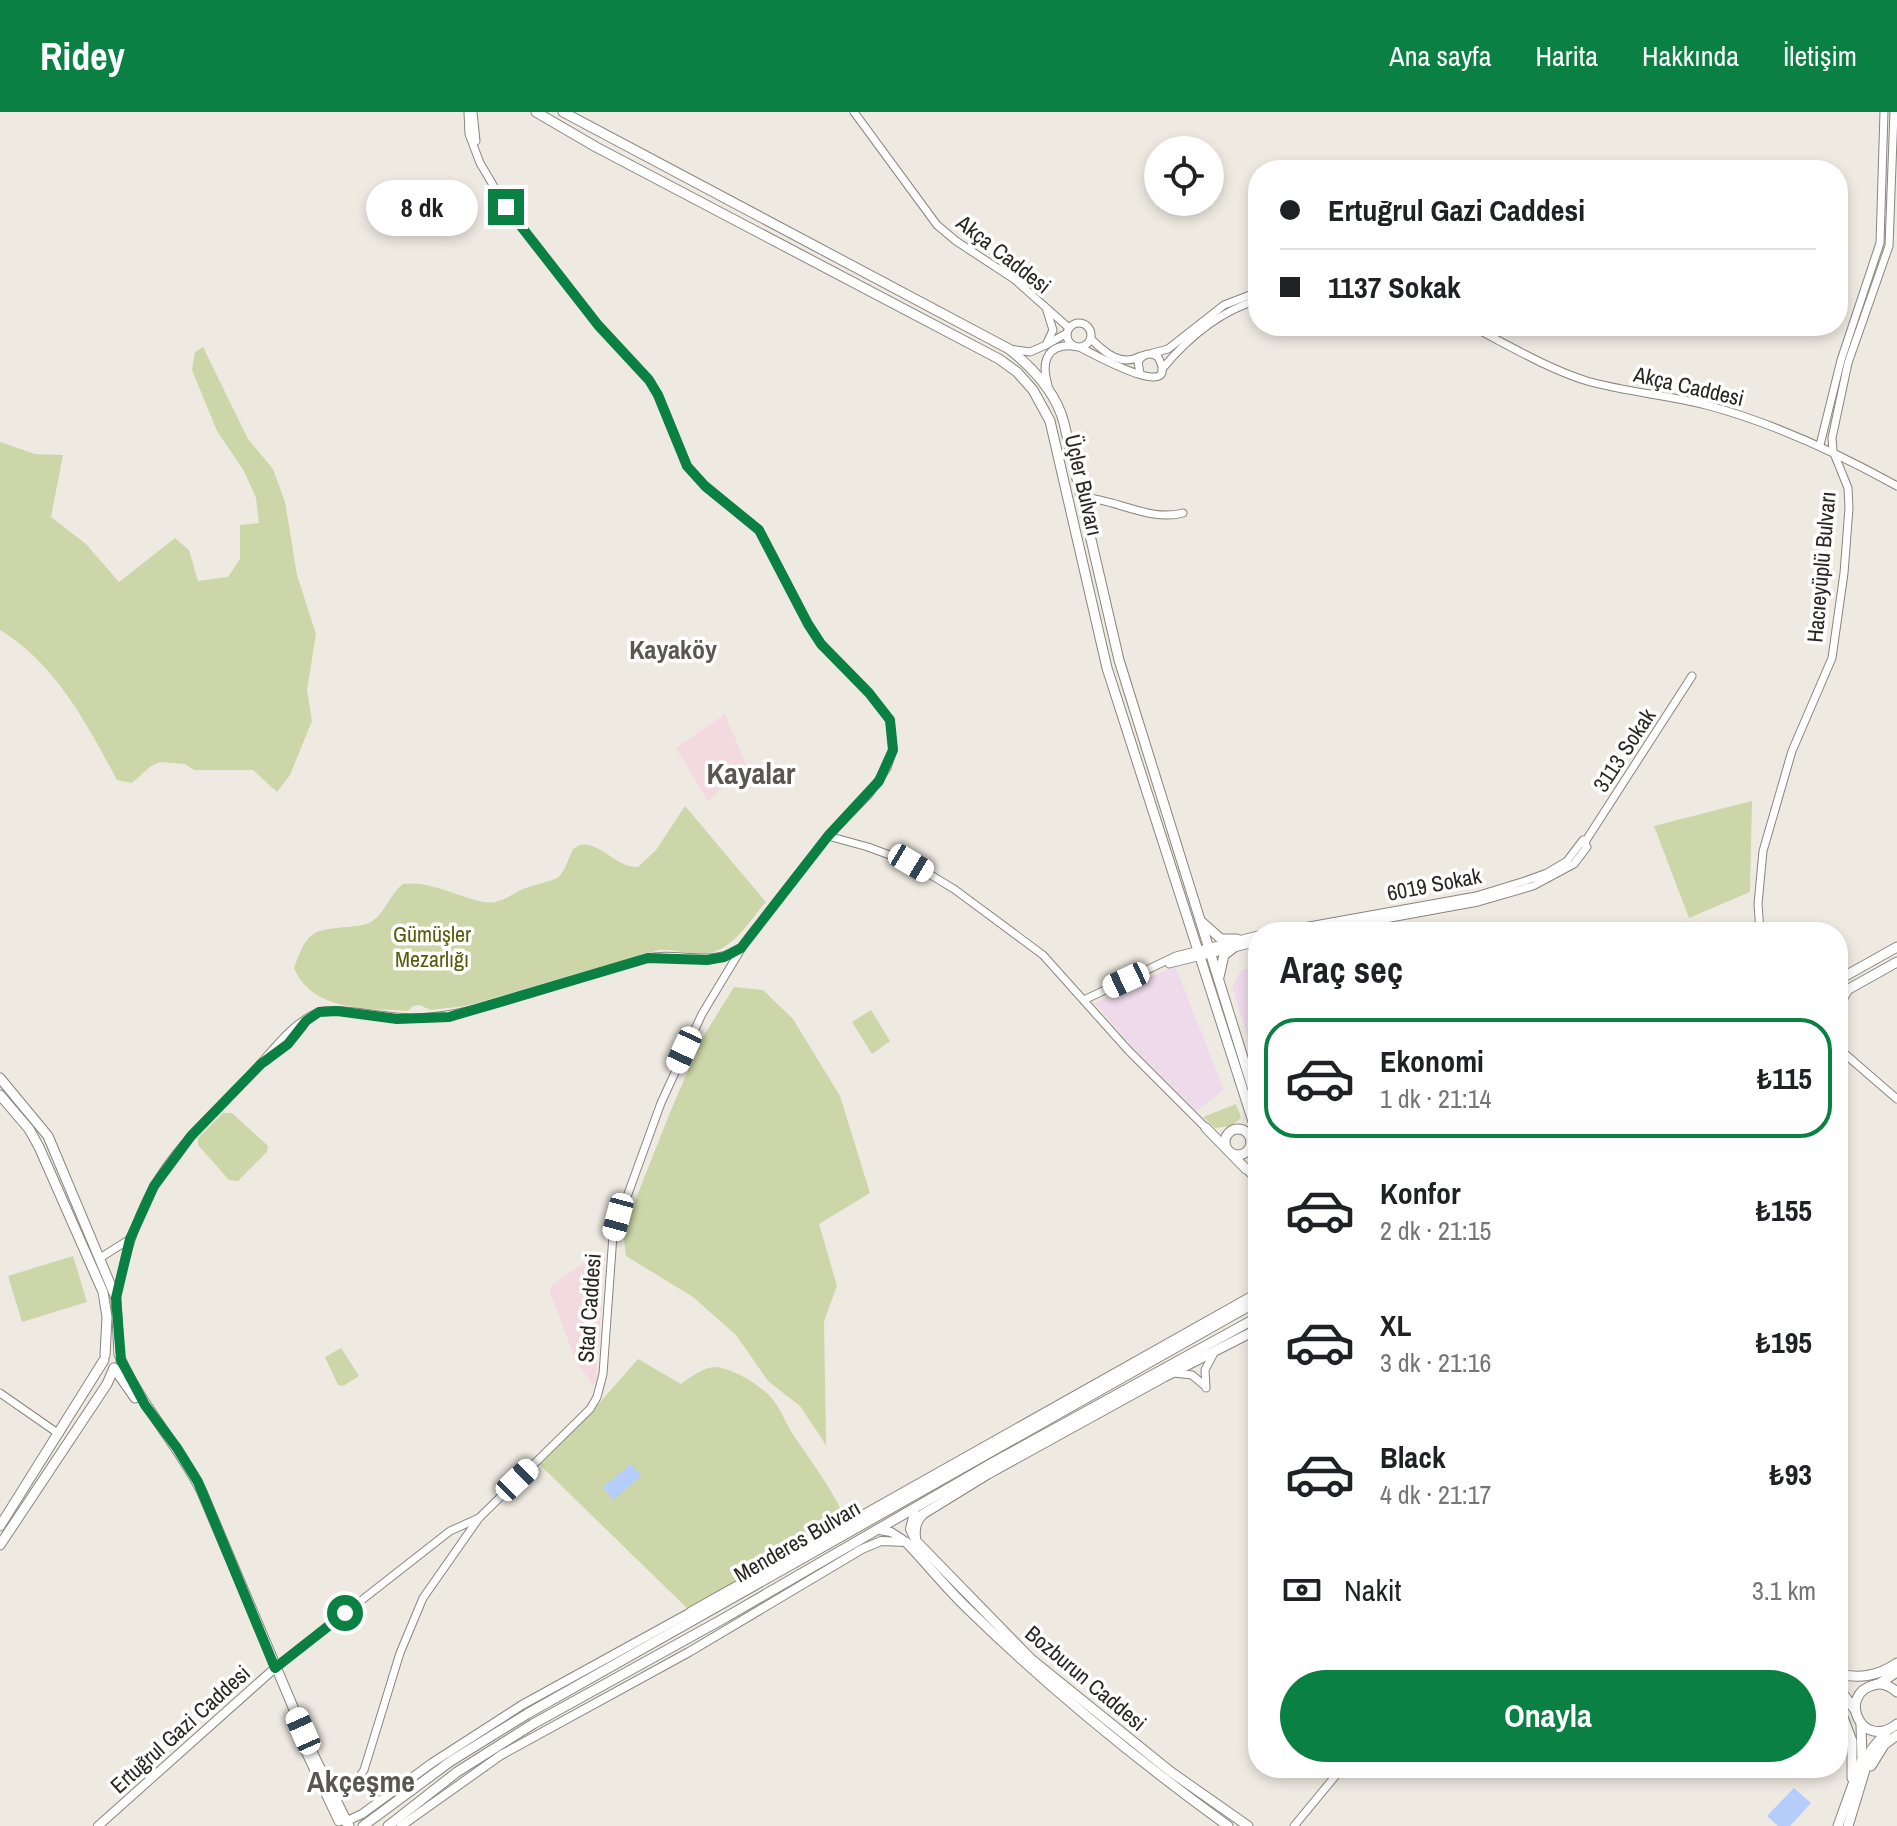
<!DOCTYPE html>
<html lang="tr">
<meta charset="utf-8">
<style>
:root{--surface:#fff;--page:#f2f2f2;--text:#202124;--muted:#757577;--line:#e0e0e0;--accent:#0b8043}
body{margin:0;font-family:"Archivo Narrow",sans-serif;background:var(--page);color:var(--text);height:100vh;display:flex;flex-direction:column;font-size:30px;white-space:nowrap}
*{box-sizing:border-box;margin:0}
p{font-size:26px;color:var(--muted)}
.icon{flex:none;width:44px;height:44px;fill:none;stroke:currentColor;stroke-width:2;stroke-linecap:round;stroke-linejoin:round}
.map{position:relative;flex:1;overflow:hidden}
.details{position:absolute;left:1248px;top:810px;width:600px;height:856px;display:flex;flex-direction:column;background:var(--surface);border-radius:32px;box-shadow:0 4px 12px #0003}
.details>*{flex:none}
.hud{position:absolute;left:1248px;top:48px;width:600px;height:176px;border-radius:32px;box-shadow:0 4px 12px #0003;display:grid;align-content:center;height:176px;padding:0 32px;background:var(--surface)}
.tools{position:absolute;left:1144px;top:24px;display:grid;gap:16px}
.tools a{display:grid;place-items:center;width:80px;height:80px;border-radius:50%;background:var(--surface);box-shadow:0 4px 12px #0003;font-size:40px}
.end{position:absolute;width:36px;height:36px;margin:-18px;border:10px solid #0b8043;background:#fff;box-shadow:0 0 0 4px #fff}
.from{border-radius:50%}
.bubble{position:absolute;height:56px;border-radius:28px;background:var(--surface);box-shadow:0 4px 12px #0003;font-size:26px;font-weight:800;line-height:56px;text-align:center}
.car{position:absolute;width:24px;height:48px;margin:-24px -12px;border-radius:10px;box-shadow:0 0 6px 2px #0007;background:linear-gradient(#fff 24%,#345 0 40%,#fff 0 76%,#345 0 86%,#fff 0)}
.hud b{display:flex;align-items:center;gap:28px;height:76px;font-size:30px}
.hud b+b{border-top:2px solid var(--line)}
.hud i{width:20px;height:20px;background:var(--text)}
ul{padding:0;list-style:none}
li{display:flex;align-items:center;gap:24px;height:120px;margin:0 16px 12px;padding:0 16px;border:4px solid transparent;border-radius:32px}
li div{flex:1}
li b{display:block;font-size:30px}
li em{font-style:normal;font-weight:800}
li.active{border-color:var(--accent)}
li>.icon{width:72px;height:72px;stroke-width:1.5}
h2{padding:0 32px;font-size:36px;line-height:96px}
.pay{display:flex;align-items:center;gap:20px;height:88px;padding:0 32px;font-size:30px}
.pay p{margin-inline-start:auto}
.cta{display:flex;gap:16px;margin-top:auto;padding:16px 32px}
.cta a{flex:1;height:92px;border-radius:48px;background:var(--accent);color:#fff;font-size:32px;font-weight:800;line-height:92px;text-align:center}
header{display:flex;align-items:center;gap:48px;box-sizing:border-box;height:112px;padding:0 40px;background:var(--accent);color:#fff}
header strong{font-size:38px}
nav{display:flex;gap:44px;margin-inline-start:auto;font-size:28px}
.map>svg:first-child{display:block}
.commercial{fill:#eedaea}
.education{fill:#f3d9e0}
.green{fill:#cdd6a8}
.water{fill:#b4cdfa}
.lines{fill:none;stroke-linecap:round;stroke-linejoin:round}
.tertiary-casing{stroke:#89857e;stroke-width:9}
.secondary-casing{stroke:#89857e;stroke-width:10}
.primary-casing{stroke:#89857e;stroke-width:11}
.tertiary{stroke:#fff;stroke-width:7}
.secondary{stroke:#fff;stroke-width:8}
.primary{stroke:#fff;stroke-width:9}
.route{stroke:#0b8043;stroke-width:10}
.labels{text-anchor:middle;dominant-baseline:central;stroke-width:7;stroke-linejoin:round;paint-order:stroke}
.street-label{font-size:22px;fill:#292724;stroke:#fff}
.park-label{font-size:22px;fill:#555d0b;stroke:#fff}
.quarter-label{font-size:26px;font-weight:bold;fill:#5a5750;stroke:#fff}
.district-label{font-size:30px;font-weight:bold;fill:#5a5750;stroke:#fff}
</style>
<header>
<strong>Ridey</strong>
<nav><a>Ana sayfa</a><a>Harita</a><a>Hakkında</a><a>İletişim</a></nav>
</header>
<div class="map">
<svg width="1897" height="1714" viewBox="0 0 1897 1714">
<rect width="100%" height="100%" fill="#eeeae2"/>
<g class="commercial">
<path d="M1175,854L1224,978L1196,999L1134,937L1095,891Z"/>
<path d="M1258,854V956L1232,875L1241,858Z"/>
</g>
<g class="education">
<path d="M725,602L747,655L708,689L676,636Z"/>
<path d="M599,1140L605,1144L596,1270L593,1273L576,1249L550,1180L551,1174Z"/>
</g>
<g class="green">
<path d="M203,235L248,327L273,357L285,390L297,463L316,522L307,578L312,609L290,663L277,680L253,658H194L185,652L160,650L151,654L132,671L117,668C87,612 56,552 0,518V330L35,342L63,343L51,405L86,432L119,470L175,426L189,438L198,469L228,465L240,447V413L259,411L256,386L244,359L217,319L192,258L195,240Z"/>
<path d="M1752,689L1750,780L1689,806L1654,714Z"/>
<path d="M685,694L766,790C747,812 729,845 697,842C683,841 673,837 659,838L466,894L430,898L420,893L413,894L408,899C368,896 312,900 294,856C307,821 310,818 347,815C355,814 364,814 371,810C386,800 390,782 403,772C434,767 474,794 495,790C507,788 517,778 529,775C564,764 558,772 573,737C593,720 615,757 638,755L656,738Z"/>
<path d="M734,875L763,878L793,907L840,984L870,1081L819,1112L837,1174L824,1209L826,1333L800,1294L768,1269L736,1223L693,1185L626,1144L623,1119L673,993L703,925Z"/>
<path d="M871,898L890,929L872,942L852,910Z"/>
<path d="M1236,992L1241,1006L1231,1014L1215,1016L1203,1005Z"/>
<path d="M223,1001H232L268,1034L267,1040L238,1069L229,1068L198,1033V1026Z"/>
<path d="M73,1144L87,1190L22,1210L8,1164Z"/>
<path d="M341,1236L359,1264L343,1274L338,1273L325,1245Z"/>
<path d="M638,1247L681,1272C690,1265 703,1256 714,1255C732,1255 768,1277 776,1292C783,1302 787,1314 794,1324C812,1350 830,1375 844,1403L764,1449L691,1500L536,1349L595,1296Z"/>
</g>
<g class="water">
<path d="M631,1352L641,1364L613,1388L603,1375Z"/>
<path d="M1794,1676L1811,1691L1790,1714H1778L1767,1704Z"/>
</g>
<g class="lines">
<defs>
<g id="tertiary">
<path d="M473,0L476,29"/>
<path d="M854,0L937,113L956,129L1014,167L1069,216"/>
<circle cx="1079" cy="223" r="12"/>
<path d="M1471,214C1508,233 1546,256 1587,269C1626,280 1667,283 1706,293C1774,311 1836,340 1897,374"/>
<path d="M1091,227C1105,241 1121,255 1141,244"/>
<path d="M1046,233L1067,221"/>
<path d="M1081,236C1090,240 1183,293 1158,245C1151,240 1143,241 1138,250L1140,261"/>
<path d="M1009,237L1030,240L1046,233L1053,218L1047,199"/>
<path d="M1153,241L1168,237L1224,193L1258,180"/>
<path d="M1162,257C1187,227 1220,199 1258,188"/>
<path d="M1048,273C1041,251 1046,232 1073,234"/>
<path d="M1820,333L1841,248L1880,131L1884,0"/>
<path d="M1082,385C1115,387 1150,410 1183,401"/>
<path d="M828,724L868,735L911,751L954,777L1043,843L1128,938L1206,1016"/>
<path d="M1585,730L1692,564"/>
<path d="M1276,820L1476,784L1525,769L1547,761L1567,749L1583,728L1587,735L1574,752L1533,774L1478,790L1314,820"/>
<path d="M1760,820L1758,792L1763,739L1792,639L1832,546L1844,461L1849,396L1848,376L1833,339L1832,326L1848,251L1889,134L1894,0"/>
<path d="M1169,852L1258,830"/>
<path d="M1084,888L1176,844L1258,823"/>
<path d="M1838,896L1847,881"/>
<path d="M1838,936L1897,987"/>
<path d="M266,949L288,932L303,914"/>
<path d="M1246,1057L1258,1070"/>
<path d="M100,1146L130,1127"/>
<path d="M116,1185C125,1147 134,1110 153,1076C177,1032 218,998 252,961C273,939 290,912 319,900C334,894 393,907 415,906C453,905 486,895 522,884C563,872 603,858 644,847C677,838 708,856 739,837"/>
<path d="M1174,1261L1192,1263L1205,1274"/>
<path d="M1206,1276L1205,1258L1214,1241"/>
<path d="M0,1281L59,1322"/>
<path d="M275,1556L450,1419L479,1406"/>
<path d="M335,1688L353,1674L364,1658L400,1541L423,1486L479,1406L590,1297L597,1285L603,1262L613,1123L661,991L702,902L746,829L828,724L869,682L887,656L893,638L890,608L869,581L821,532L808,512L759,418L705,374L687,354L658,283L649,268L598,213L506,95L480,51L469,22L468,0"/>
<path d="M1294,1714L1342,1656"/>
</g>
<g id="secondary">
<path d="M915,1397L910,1417L915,1428"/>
<path d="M879,1418L891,1420L902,1427"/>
<path d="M345,1710L362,1702L432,1651L522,1593L691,1500"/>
<path d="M98,1714L275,1556"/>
<path d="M401,1714L501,1643L689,1540L862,1437L881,1429L906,1430"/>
</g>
<g id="primary">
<path d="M536,0L596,35L999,247L1017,260L1033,278L1050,309L1107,556L1258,1025"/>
<path d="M563,0L1009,237C1033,256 1056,280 1064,311L1119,548L1258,994"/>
<path d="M1203,811L1221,827H1237"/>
<path d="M1219,865L1224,843L1236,834"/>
<path d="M1838,868L1897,835"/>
<path d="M1838,883L1897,850"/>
<path d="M0,966L48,1024L116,1186L119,1243"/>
<path d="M0,983L29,1017L39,1035L103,1180L107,1205L105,1243"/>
<path d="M1206,1016L1246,1057"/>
<circle cx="1238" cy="1030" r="13"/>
<path d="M121,1248C143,1296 179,1334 202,1380L312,1640L349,1714"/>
<path d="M114,1256L135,1286"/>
<path d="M0,1414L104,1248"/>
<path d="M906,1430C927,1452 947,1477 969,1498C1049,1576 1137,1648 1228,1714"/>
<path d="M0,1433L107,1272L114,1256"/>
<path d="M691,1500L1258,1181"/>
<path d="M1838,1562C1860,1567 1878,1564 1897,1551"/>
<path d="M1880,1571L1897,1560"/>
<path d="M1838,1575L1855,1598"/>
<path d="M1897,1580C1890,1574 1883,1570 1874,1573C1837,1582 1861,1640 1897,1612"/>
<path d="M1838,1592L1852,1629V1666"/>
<path d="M296,1618L339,1709"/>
<path d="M1871,1654L1884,1633L1897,1623"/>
<path d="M363,1714L451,1649L527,1602L1258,1189"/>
<path d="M388,1714L457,1660L533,1612L721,1508L994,1350L1258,1205"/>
<path d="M1248,1714L1171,1660L1031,1547L916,1429C914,1418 915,1409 923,1402L988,1362L1164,1265L1258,1217"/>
<path d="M1838,1714L1862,1647L1861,1612"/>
<path d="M1848,1714L1871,1638L1887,1619"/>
</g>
</defs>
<use href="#tertiary" class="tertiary-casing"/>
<use href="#secondary" class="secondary-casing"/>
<use href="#primary" class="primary-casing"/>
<use href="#tertiary" class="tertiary"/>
<use href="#secondary" class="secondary"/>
<use href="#primary" class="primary"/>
</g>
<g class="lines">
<path class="route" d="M345,1501L275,1556L198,1370L177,1336L145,1293L121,1248L116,1186L130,1127L154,1074L191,1024L261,952L288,932L306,909L319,900L337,899L397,907L449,905L648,846L707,848L724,845L741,836L828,724L879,669L893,638L890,608L869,581L821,532L808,512L759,418L705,374L687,354L658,283L649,268L598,213L506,95"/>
</g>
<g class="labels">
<g class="street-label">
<text transform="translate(1004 142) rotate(38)">Akça Caddesi</text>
<text transform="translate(1689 274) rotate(13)">Akça Caddesi</text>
<text transform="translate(1084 373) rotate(77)">Üçler Bulvarı</text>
<text transform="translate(1821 455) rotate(-85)">Hacıeyüplü Bulvarı</text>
<text transform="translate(1624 638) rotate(-57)">3113 Sokak</text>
<text transform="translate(1434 772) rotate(-11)">6019 Sokak</text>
<text transform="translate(589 1196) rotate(-86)">Stad Caddesi</text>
<text transform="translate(797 1429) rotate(-30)">Menderes Bulvarı</text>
<text transform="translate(1086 1566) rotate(40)">Bozburun Caddesi</text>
<text transform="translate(180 1617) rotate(-42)">Ertuğrul Gazi Caddesi</text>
</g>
<g class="park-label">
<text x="432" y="822">Gümüşler<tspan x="432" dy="25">Mezarlığı</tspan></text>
</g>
<g class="quarter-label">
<text x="673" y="537">Kayaköy</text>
</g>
<g class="district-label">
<text x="751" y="661">Kayalar</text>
<text x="361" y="1669">Akçeşme</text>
</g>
</g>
</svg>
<div class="tools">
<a><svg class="icon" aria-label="locate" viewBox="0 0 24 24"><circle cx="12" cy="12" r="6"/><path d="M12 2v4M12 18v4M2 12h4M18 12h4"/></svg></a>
</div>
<i class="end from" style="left:345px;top:1501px"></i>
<i class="end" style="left:506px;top:95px"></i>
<div class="bubble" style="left:366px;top:68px;width:112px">8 dk</div>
<i class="car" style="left:911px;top:751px;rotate:121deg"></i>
<i class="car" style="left:1126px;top:868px;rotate:245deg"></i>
<i class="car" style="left:684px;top:938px;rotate:205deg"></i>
<i class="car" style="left:618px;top:1105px;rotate:195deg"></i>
<i class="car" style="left:517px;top:1368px;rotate:46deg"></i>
<i class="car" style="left:303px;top:1619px;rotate:336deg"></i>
<div class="hud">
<b><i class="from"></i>Ertuğrul Gazi Caddesi</b>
<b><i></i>1137 Sokak</b>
</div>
<section class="details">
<h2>Araç seç</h2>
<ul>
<li class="active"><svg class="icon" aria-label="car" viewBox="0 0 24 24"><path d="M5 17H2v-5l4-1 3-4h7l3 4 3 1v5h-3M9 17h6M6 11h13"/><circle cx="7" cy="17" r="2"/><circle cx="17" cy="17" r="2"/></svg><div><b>Ekonomi</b><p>1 dk · 21:14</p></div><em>₺115</em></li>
<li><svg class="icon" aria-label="car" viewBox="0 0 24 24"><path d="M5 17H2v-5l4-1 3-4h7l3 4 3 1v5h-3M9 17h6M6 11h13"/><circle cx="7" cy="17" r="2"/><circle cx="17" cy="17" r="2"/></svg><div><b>Konfor</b><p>2 dk · 21:15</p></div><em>₺155</em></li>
<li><svg class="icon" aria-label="car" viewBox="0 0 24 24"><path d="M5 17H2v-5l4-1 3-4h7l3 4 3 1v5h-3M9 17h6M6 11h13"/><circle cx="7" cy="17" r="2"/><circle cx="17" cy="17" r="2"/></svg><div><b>XL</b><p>3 dk · 21:16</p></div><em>₺195</em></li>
<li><svg class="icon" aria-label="car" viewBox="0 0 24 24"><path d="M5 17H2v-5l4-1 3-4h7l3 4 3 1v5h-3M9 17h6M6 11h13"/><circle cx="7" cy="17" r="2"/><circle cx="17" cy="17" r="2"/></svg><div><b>Black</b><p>4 dk · 21:17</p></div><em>₺93</em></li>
</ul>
<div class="pay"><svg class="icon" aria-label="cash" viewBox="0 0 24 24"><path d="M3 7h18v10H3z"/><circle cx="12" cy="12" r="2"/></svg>Nakit<p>3.1 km</p></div>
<div class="cta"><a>Onayla</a></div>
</section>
</div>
